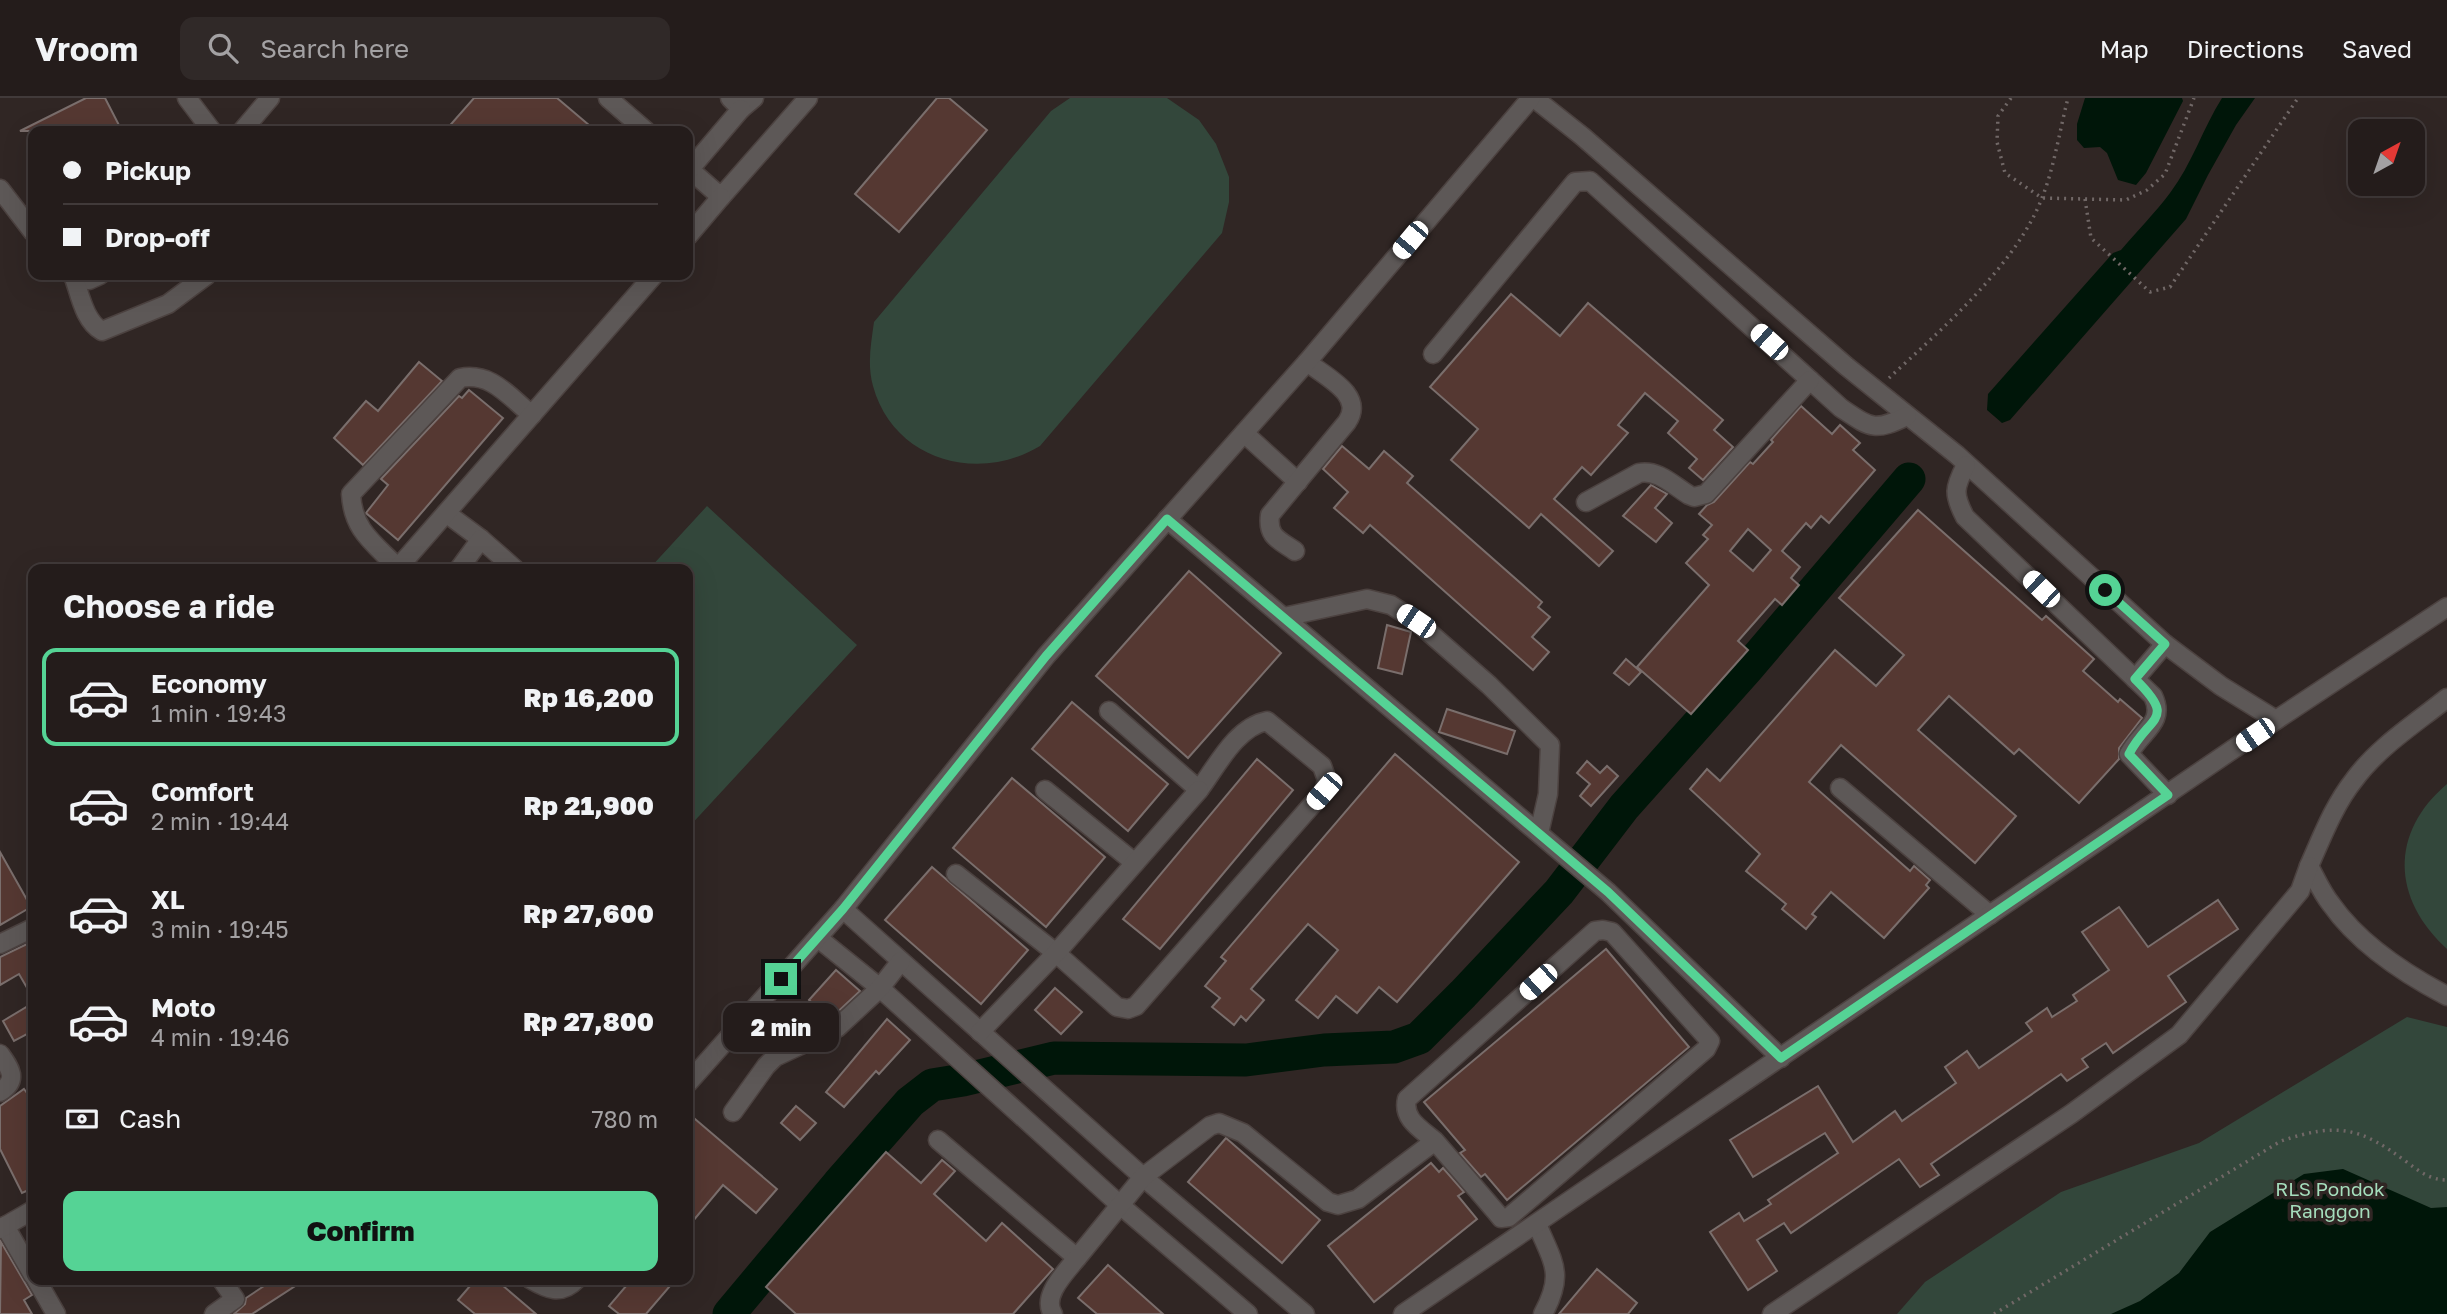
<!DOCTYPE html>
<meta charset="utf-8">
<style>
:root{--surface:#241c1b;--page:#302928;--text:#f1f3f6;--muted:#a3a1a3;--line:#413a3a;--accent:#55d395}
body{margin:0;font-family:"Golos Text",sans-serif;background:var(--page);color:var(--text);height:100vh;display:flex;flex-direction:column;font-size:26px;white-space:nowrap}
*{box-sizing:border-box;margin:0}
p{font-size:23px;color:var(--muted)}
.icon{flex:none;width:38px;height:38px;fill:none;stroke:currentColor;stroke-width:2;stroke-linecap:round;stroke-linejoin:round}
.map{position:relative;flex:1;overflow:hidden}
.side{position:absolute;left:28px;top:466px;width:665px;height:721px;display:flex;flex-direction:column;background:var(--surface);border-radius:14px;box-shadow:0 7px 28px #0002,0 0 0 2px var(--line)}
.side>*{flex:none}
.top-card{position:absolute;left:28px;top:28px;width:665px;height:154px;border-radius:14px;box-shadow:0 7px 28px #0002,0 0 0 2px var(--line);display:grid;align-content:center;height:154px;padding:0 35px;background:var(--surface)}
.needle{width:46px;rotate:40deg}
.fabs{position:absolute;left:2348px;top:21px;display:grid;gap:14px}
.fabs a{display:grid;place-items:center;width:77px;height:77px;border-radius:14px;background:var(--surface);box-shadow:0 7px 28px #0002,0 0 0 2px var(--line);font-size:35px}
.end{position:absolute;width:32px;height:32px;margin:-16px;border:9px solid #55d395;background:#111;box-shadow:0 0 0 4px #111}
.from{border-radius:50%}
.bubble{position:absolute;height:49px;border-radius:14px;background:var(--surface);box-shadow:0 7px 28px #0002,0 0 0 2px var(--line);font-size:23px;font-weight:800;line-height:49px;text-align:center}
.car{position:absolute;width:21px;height:42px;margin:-21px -10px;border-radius:9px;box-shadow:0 0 5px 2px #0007;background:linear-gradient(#fff 24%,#345 0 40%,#fff 0 76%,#345 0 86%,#fff 0)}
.top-card b{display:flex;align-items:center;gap:24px;height:66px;font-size:26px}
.top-card b+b{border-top:2px solid var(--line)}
.top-card i{width:18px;height:18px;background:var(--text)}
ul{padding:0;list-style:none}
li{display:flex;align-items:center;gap:21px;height:98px;margin:0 14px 10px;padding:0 21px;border:4px solid transparent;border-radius:14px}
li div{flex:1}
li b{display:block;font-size:26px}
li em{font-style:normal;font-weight:800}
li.on{border-color:var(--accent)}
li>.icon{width:63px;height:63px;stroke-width:1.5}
h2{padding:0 35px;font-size:32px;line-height:84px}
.pay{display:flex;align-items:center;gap:18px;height:77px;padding:0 35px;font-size:26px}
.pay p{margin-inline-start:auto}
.action{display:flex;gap:14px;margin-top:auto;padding:14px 35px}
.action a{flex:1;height:80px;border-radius:14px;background:var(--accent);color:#111;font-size:28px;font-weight:800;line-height:80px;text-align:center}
header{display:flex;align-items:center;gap:42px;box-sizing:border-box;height:98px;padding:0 35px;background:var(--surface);border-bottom:2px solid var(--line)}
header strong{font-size:33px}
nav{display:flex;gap:38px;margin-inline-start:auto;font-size:24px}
.search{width:490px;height:63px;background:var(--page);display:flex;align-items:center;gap:18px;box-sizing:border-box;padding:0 24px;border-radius:14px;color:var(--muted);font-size:26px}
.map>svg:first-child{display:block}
.green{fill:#33473b}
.water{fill:#001609}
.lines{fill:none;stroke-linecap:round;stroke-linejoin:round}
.river{stroke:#001609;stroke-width:33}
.building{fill:#553832;stroke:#7a6e6c;stroke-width:2;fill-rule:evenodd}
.minor-casing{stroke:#4c4240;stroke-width:21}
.path{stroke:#716867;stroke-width:3.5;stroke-dasharray:2 5;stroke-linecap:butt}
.minor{stroke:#5d5857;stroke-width:18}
.route{stroke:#55d395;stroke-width:9}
.labels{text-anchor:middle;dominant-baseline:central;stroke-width:7;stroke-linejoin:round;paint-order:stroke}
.park-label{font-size:19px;fill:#a5ddbc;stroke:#302624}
</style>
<header>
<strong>Vroom</strong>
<div class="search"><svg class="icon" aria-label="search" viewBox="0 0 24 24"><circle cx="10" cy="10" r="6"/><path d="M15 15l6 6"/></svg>Search here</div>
<nav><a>Map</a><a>Directions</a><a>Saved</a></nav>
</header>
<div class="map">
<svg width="2447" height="1216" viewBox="0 0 2447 1216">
<rect width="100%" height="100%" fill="#302624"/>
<g class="green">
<path d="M1070,0H1167L1199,22L1216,46L1229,79V104L1222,135L1040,348C978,386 893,362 873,288C867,266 871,246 874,224L1051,13Z"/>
<path d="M707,408L857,547L688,730V471H649Z"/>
<path d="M2447,686V851C2392,801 2389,735 2447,686Z"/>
<path d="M2407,919L2447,929V1216H1897L1925,1184L2061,1094L2199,1045Z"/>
</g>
<g class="water">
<path d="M2085,0H2182L2183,3L2146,75L2136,87L2118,82L2107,55L2100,49L2084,50L2077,42V26Z"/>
<path d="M2222,0H2255L2236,27L2208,77L2186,121L2010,322L2002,325L1987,312L1988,296L2113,155L2121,152C2137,133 2155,115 2170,95C2192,66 2203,30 2222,0Z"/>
<path d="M2343,1071L2431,1110L2447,1109V1216H2111L2140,1203L2179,1175L2210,1134L2304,1076Z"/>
</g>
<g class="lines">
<path class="river" d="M729,1216L838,1086L910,1004L932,987L963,982L1054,960L1246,962L1324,952L1394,949L1419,940L1463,896L1559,794L1624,709L1747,571L1909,381"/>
</g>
<g class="building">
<path d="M86,0H105L122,33H20Z"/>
<path d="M474,0H557L596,33H445Z"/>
<path d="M937,0H949L987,32L899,134L855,96Z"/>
<path d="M1511,196L1560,238L1588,205L1723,322L1714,332L1733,349L1703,382L1689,370L1697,361L1668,335L1678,323L1645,295L1618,327L1628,335L1591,377L1582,369L1554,401L1613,453L1599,468L1541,416L1529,430L1451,362L1478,331L1430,289Z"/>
<path d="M419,264L442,283L363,367L334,340L366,303L378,313Z"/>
<path d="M469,292L503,320L398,442L366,415L388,387L381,381L459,298L462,300Z"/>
<path d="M1801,308L1832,336L1840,327L1860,345L1853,352L1875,372L1829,425L1821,418L1811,430L1806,425L1782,453L1800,469L1791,480L1799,487L1782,507L1775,501L1738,543L1748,552L1691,616L1637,569L1709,487L1686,465L1708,441L1703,437L1712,427L1699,416L1707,407L1714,404L1750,364L1753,366L1773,344L1771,342ZM1748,431L1771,452L1753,473L1730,453Z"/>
<path d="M1342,348L1369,371L1384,353L1413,378L1407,385L1542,504L1538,509L1550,519L1532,539L1549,554L1533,572L1370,427L1363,435L1334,410L1348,394L1323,371Z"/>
<path d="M1651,387L1667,396L1655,410L1672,425L1656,444L1623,418Z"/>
<path d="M1918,412L2042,522L2046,518L2094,561L2083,573L2118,604L2120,601L2142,620L2119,650V661L2079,705L2019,651L2014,656L1949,598L1918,632L2016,718L1975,765L1841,647L1809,684L1910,773L1914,768L1930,782L1926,787L1929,790L1884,840L1831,794L1812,816L1816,819L1806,831L1782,811L1786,806L1746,773L1760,756L1690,691L1707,671L1720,683L1835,552L1876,588L1904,557L1839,500Z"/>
<path d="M1189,473L1281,555L1188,660L1096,578Z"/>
<path d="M1387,527L1411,534L1402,576L1378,570Z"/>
<path d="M1626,561L1641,574L1629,587L1614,575Z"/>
<path d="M1072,604L1168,686L1128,733L1032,651Z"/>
<path d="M1447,611L1515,633L1507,656L1439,634Z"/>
<path d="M1395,656L1519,764L1397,904L1379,889L1357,915L1336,898L1318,920L1296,902L1338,852L1308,826L1251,891L1264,902L1246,923L1241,918L1234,927L1212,909L1220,900L1205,888L1226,863L1221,859Z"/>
<path d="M1257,661L1293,692L1160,851L1123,821Z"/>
<path d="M1587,663L1600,675L1607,668L1618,678L1591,708L1580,698L1590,686L1577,675Z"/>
<path d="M1012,680L1105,759L1046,829L953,750Z"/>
<path d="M0,754L31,809L0,827Z"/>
<path d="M932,769L1028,852L981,906L885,822Z"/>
<path d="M2218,802L2238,831L2168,878L2186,904L2113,955L2106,945L2082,961L2088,969L2067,983L2061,976L1931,1066L1939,1077L1920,1089L1899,1061L1791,1135L1784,1125L1757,1142L1777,1173L1748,1192L1710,1134L1739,1115L1744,1123L1771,1106L1768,1102L1838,1055L1825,1035L1753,1079L1730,1042L1818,988L1853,1044L1895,1013L1902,1023L1956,985L1945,969L1967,953L1979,970L2032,933L2026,925L2047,910L2052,919L2077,903L2073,897L2109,872L2082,834L2119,809L2148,849Z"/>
<path d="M29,845L33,853V900L19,876L0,887V859Z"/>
<path d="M1606,851L1689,949L1507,1102L1485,1076L1481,1079L1460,1055L1465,1052L1424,1004Z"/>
<path d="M836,872L860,893L830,921L809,902Z"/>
<path d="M1055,890L1082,914L1061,936L1035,912Z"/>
<path d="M33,905V933L14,943L3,923Z"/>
<path d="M887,921L910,942L879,976L876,973L844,1009L826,994Z"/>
<path d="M24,991L33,1003V1090L22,1095L0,1051V1008Z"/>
<path d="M796,1008L816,1025L800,1042L781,1025Z"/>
<path d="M695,1021L777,1091L756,1115L723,1087L688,1129V1030Z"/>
<path d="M1226,1040L1320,1122L1282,1165L1188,1084Z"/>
<path d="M886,1054L921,1085L942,1062L955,1073L934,1096L986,1143L1002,1125L1053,1171L1013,1216H796L766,1189Z"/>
<path d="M1431,1065L1439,1074L1443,1070L1464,1094L1458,1098L1477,1121L1374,1204L1328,1148Z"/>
<path d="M1,1144L32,1197L24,1202L32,1216H0Z"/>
<path d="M1108,1167L1163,1216H1097L1078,1200Z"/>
<path d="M1597,1171L1637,1205L1628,1216H1559Z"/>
<path d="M260,1181H306L252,1216H234L245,1206L246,1200L264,1188Z"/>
<path d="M476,1181H495L536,1216H475L458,1202Z"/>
<path d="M632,1181H676L646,1216H619L609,1208Z"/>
</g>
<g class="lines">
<defs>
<g id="minor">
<path d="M187,0L212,33"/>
<path d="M608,0L646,33"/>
<path d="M730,0L741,11L754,0"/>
<path d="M1534,0L1582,38L1846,268L1957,357L2165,546L2221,588L2276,622"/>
<path d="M242,33L270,0"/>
<path d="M688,70L721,99L808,0"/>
<path d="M690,71L741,11"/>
<path d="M0,91L33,134"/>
<path d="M688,138L721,99"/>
<path d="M72,177L89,182L100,177"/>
<path d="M73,177C80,196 84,223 102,233L168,206L207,177"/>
<path d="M1433,256L1575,84L1590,83L1841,310C1871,330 1874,334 1907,318"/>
<path d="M1244,335L1298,384"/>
<path d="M1966,367C1954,390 1953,396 1965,419L2153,598C2166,625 2141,633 2129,656L2168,697"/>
<path d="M1586,404L1639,375C1658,371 1674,388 1689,397L1694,399L1706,396L1810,282"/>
<path d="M446,415L481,441"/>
<path d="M1167,421L1608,794L1781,960"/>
<path d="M1295,453C1279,442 1267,439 1270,417L1347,324C1365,297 1326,279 1307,264"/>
<path d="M398,470C374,445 353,433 351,396L460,280C492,274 508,298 532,317"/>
<path d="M397,471L654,177"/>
<path d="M459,471L481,441L515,471"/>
<path d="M1284,519L1367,501L1391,507L1416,523L1489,587L1550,647L1548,696L1539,735"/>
<path d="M2135,581L2165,546"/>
<path d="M2447,600C2416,625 2378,649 2354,682C2334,707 2322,739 2309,768C2316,781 2322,795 2331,806C2359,846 2405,876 2447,898"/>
<path d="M1840,690L1990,817"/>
<path d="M1045,692L1135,765"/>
<path d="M956,776L1056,855L1117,909L1128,911L1136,908L1324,693L1327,682L1322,668L1267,623C1236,629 1217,668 1199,692L1109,613"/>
<path d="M843,811L1143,1079L1305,1216"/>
<path d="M818,840L880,890L1120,1107L1248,1216"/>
<path d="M0,846L33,830"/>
<path d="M980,934L1056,855L1199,692"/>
<path d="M0,956C10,970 19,982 0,994"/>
<path d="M688,985L843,811L1046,558L1307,264L1531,0"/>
<path d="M733,1014L766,968L775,959L837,930L880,890L901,863"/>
<path d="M938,1042L1077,1160L1143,1079L1210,1028L1219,1025L1243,1035L1328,1104L1338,1107L1358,1101L1435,1043L1496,1114L1501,1120L1509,1119L1706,951L1710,943L1612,834L1603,832L1595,833L1407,1001C1402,1021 1421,1031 1435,1043"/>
<path d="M1537,1126C1553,1165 1565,1175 1543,1216"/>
<path d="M5,1128L33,1177"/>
<path d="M0,1131L33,1112"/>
<path d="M36,1181L56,1216"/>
<path d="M530,1181C547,1191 561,1198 577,1181"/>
<path d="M214,1216L235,1201L221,1181"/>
<path d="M1053,1216C1041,1198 1066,1174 1077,1160"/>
<path d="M1403,1216L2276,622L2447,509"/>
<path d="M1772,1216L2071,1016L2179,937L2300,793L2309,768"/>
</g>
</defs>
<use href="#minor" class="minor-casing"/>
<g class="path">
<path d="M2011,0L1998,18L1997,44L2005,75L2042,100L2126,102L2147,92L2165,76L2194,0"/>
<path d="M2085,101L2091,140L2150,194L2170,189L2298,0"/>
<path d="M1889,280C1942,231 2016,167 2042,100C2054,70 2060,31 2068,0"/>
<path d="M1994,1216L2281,1043C2338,1024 2360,1029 2408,1065C2420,1074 2431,1082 2447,1082"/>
</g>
<use href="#minor" class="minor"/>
</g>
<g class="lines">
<path class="route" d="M781,881L843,811L1046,558L1167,421L1608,794L1781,960L2168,697L2129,656C2149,617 2178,623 2135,581L2165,546L2105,492"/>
</g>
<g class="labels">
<g class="park-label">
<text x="2330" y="1090">RLS Pondok<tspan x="2330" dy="22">Ranggon</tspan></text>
</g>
</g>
</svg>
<div class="fabs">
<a><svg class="needle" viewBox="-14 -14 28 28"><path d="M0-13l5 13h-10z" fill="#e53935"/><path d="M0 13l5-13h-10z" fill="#a3a1a3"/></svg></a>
</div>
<i class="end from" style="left:2105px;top:492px"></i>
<i class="end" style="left:781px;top:881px"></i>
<div class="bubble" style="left:723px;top:905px;width:116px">2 min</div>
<i class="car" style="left:1410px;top:142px;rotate:220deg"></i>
<i class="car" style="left:1769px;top:244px;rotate:312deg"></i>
<i class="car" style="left:2041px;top:491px;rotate:314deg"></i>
<i class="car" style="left:1416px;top:523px;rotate:304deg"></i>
<i class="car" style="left:2255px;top:637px;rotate:235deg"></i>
<i class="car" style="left:1324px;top:693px;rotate:221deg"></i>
<i class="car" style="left:1538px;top:884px;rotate:228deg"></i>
<div class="top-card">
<b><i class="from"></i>Pickup</b>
<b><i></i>Drop-off</b>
</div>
<section class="side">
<h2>Choose a ride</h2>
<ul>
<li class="on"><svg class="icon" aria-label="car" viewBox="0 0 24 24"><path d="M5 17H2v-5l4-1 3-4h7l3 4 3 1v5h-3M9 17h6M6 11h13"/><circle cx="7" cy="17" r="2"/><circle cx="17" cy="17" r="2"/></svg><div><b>Economy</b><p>1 min · 19:43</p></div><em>Rp 16,200</em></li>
<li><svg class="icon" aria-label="car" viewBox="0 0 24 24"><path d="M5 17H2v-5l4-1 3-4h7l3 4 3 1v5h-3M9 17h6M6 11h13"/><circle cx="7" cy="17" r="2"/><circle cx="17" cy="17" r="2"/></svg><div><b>Comfort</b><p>2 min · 19:44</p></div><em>Rp 21,900</em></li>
<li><svg class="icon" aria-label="car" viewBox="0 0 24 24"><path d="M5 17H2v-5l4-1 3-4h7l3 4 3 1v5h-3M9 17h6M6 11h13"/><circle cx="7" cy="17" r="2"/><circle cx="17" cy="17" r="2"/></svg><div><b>XL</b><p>3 min · 19:45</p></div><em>Rp 27,600</em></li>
<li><svg class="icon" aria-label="car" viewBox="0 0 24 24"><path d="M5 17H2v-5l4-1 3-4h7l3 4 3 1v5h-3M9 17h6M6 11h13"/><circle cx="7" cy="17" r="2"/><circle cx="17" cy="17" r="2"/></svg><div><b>Moto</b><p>4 min · 19:46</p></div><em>Rp 27,800</em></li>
</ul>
<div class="pay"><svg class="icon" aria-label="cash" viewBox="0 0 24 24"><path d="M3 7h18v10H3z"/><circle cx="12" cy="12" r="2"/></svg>Cash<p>780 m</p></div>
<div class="action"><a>Confirm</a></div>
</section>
</div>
